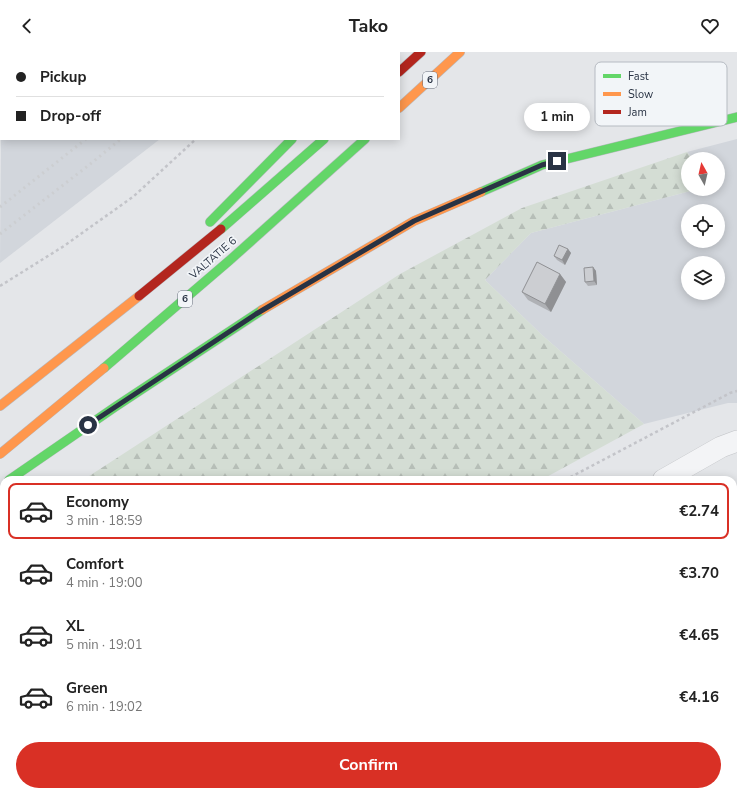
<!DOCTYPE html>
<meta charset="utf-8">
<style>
:root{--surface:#fff;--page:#f2f2f2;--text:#222;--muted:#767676;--line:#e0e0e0;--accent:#d93025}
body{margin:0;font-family:"Nunito Sans",sans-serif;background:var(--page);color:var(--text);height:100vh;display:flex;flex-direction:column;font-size:15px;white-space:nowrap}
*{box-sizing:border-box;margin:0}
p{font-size:13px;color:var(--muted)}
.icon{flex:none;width:22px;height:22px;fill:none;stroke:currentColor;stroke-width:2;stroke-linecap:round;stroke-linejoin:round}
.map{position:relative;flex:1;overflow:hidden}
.side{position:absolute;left:0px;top:424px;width:737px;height:320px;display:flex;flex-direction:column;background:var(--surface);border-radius:12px 12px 0 0;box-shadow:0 2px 10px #0003}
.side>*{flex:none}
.banner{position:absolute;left:0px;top:0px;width:400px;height:88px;box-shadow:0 2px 10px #0003;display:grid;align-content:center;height:88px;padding:0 16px;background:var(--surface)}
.needle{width:26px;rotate:352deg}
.fabs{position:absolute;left:681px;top:100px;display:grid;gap:8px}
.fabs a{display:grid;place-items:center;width:44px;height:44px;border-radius:50%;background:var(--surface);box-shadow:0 2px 10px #0003;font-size:20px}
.end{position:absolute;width:18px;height:18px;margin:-9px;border:5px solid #293344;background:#fff;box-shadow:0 0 0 2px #fff}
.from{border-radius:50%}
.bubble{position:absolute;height:28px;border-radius:14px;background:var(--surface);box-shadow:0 2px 10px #0003;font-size:13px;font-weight:700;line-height:28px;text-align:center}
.banner b{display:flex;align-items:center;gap:14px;height:38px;font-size:15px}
.banner b+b{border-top:1px solid var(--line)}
.banner i{width:10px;height:10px;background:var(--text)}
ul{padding:7px 0 0;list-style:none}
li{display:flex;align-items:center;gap:12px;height:56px;margin:0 8px 6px;padding:0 8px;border:2px solid transparent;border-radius:8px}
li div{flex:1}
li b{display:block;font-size:15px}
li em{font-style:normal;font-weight:700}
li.selected{border-color:var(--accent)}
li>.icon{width:36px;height:36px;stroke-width:1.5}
.primary-button{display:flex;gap:8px;margin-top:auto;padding:8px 16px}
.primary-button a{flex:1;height:46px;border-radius:24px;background:var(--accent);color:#fff;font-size:16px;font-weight:700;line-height:46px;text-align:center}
header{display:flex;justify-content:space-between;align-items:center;height:52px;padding:0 16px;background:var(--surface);font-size:18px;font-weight:700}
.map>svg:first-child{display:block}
.built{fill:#d2d6dc;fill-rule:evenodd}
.grass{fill:url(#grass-dots)}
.forest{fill:url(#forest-firs)}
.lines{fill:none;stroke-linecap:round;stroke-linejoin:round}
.lane-casing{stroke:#c2c4c7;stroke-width:12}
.street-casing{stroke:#c2c4c7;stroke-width:22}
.fast-casing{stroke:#b6b9be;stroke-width:10}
.slow-casing{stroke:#b6b9be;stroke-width:10}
.jam-casing{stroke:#b6b9be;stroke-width:10}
.path{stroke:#c3c4c9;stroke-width:2.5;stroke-dasharray:3 3;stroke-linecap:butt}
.lane{stroke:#f3f4f6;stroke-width:10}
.street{stroke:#f3f4f6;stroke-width:21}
.fast{stroke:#63d668;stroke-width:9}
.slow{stroke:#ff974d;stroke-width:9}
.jam{stroke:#b3261e;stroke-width:9}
.rail{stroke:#ccced1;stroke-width:3;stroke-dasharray:2 4;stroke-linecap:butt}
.wall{fill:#afb1b5}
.shaded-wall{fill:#8f9093}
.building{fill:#ccced2;stroke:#8f9093}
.route{stroke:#293344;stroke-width:5}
.labels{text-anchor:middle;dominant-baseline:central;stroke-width:3.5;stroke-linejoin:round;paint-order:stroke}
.shield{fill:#f2f5f8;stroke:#656d7a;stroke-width:1}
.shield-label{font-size:10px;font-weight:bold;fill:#293344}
.street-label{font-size:11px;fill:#293344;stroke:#f2f5f8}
.key{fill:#f2f5f8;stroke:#b6bbc2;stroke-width:1}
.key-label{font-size:11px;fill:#293344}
</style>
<header><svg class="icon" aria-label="back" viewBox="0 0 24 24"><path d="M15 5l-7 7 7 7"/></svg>Tako<svg class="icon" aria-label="heart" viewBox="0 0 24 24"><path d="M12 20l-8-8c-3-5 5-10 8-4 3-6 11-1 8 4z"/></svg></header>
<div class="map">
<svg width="737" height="744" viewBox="0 0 737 744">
<defs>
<pattern id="grass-dots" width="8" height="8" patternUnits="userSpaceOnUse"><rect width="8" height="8" fill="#d4ddd4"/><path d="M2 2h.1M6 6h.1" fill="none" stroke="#b6beb7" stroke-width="1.8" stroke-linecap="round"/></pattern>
<pattern id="forest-firs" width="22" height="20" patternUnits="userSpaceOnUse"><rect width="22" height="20" fill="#d4ddd4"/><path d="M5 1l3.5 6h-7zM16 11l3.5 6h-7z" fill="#b6beb7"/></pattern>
</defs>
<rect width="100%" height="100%" fill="#e4e6e9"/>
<g class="built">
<path d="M97,0H248L96,1Z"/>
<path d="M1,87H160L0,211Z"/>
<path d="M737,87V351H728L644,372L542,283L485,228L531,181L698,137H718V107H693L687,100ZM688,159H718V189H688ZM688,211H718V241H688Z"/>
<path d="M4,546V740H108V744H0V547Z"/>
</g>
<g class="grass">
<path d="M737,633V744H630L629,740H733V634Z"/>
<path d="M466,740H619L620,744H467Z"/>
</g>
<g class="forest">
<path d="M687,100L693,107H688V137H698L531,181L485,228L542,283L644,372L541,428H83L400,222L522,156Z"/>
<path d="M4,481V546L0,547V484Z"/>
</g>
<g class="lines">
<defs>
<g id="lane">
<path d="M0,708L4,711"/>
<path d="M43,740L48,744"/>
</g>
<g id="street">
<path d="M663,428L721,395L737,389"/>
<path d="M112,744L116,740"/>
</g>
<g id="fast">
<path d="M373,0V1"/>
<path d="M481,140L542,113L737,65"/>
<path d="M210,170L292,87"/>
<path d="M221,177L324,87"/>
<path d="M104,316L230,208L365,87"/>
<path d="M9,428L115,355L262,258"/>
</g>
<g id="slow">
<path d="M399,56L460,0"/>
<path d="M262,258L414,169L481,140"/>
<path d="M0,354L139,244"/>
<path d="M0,402L104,316"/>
</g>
<g id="jam">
<path d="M399,20L421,0"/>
<path d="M139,244L221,177"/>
</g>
</defs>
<use href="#lane" class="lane-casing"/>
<use href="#street" class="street-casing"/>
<use href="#fast" class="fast-casing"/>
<use href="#slow" class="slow-casing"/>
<use href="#jam" class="jam-casing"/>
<g class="path">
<path d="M281,1L282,0"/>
<path d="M0,234L64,194L134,144L196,87"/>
<path d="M565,428L730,341L737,339"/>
<path d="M0,571L4,570"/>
<path d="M733,607L737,623"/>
<path d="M733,630L737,629"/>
<path d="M347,740L348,744"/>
<path d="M623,740L624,744"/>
<path d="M145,744L152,740"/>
</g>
<use href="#lane" class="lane"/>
<use href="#street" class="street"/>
<use href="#fast" class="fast"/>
<use href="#slow" class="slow"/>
<use href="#jam" class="jam"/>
<g class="rail">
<path d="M180,1L181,0"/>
<path d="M212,1L213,0"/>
<path d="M0,155L86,87"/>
<path d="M0,182L89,113L121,87"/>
</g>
</g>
<g class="wall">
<path d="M568,197L571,201L565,213L557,208L554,204Z"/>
<path d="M593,215L596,219L597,233L588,234L585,230Z"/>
<path d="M560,222L566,230L551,260L528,248L522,240Z"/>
<path d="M737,487V559L733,560V488Z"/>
<path d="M384,740H446L449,744H387Z"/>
</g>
<g class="shaded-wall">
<path d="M568,197L571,201L565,213L562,208Z"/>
<path d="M593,215L596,219L597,233L594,229Z"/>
<path d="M560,222L566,230L551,260L545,252Z"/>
<path d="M733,547L737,553V555L733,550Z"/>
<path d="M429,740H432L435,744H431Z"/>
<path d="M438,740H446L449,744H440Z"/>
</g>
<g class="building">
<path d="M559,193L568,197L562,208L554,204Z"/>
<path d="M537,210L560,222L545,252L522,240Z"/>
<path d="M593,215L594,229L585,230L584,216Z"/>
<path d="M737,487V526L733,527V488Z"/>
<path d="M389,740H429L425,741L426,744H390Z"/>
<path d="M377,741V744H363Z"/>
</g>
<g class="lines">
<path class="route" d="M88,373L256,262L414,169L542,113L557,109"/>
</g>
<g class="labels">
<g class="shield">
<rect x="423" y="20" width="14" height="16" rx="3"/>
<rect x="178" y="239" width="14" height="16" rx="3"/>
</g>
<g class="shield-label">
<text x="430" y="28">6</text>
<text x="185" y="247">6</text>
</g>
<g class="street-label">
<text transform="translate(213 206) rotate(-41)">VALTATIE 6</text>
</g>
</g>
<rect x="595" y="10" width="132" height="64" rx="6" class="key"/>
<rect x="603" y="22" width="18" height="4" fill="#63d668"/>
<rect x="603" y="40" width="18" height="4" fill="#ff974d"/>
<rect x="603" y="58" width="18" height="4" fill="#b3261e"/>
<g class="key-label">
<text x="628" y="28">Fast</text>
<text x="628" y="46">Slow</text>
<text x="628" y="64">Jam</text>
</g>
</svg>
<div class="fabs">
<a><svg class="needle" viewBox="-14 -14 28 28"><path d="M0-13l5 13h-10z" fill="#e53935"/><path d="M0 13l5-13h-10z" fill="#767676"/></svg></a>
<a><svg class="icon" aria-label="locate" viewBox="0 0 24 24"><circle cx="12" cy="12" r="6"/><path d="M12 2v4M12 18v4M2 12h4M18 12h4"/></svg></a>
<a><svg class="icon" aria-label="layers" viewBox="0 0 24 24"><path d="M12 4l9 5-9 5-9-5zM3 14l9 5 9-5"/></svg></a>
</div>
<i class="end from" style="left:88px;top:373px"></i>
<i class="end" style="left:557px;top:109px"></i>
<div class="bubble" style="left:524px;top:51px;width:66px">1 min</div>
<div class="banner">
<b><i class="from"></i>Pickup</b>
<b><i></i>Drop-off</b>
</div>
<section class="side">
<ul>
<li class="selected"><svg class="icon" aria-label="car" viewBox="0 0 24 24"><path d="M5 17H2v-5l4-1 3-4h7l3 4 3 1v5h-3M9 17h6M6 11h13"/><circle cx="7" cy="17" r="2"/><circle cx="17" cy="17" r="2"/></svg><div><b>Economy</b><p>3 min · 18:59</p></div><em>€2.74</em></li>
<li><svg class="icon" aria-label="car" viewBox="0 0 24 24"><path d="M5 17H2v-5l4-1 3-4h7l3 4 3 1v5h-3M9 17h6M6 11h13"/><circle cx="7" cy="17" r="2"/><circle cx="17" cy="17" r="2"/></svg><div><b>Comfort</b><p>4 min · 19:00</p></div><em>€3.70</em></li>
<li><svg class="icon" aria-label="car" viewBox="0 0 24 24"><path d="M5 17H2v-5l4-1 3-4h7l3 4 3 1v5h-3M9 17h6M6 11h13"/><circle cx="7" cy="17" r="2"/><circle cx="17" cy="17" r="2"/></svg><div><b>XL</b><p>5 min · 19:01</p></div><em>€4.65</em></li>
<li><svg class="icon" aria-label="car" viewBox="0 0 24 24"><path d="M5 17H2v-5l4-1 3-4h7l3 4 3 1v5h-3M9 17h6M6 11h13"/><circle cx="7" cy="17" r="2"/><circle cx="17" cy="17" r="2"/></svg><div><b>Green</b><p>6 min · 19:02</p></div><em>€4.16</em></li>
</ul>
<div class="primary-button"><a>Confirm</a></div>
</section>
</div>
